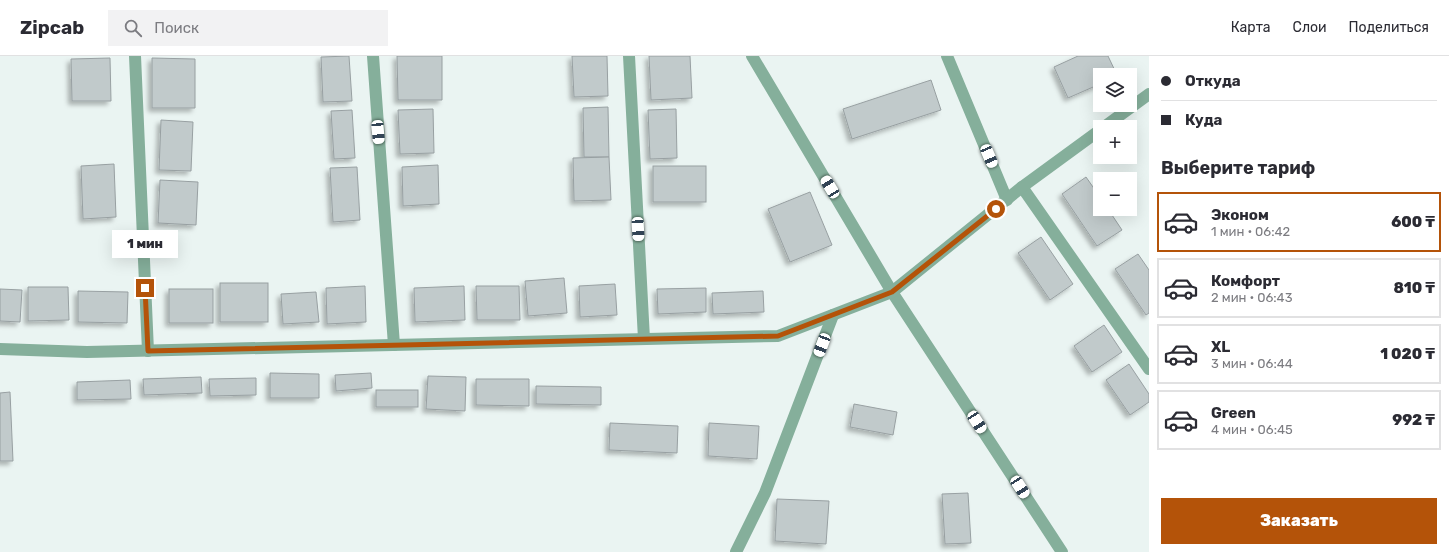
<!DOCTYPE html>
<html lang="ru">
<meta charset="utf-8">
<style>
:root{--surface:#fff;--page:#f2f2f3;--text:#2b2b33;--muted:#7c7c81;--line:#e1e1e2;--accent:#b45309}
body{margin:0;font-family:Rubik,sans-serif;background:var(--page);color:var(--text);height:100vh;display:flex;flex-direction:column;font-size:15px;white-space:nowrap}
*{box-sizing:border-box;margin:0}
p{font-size:13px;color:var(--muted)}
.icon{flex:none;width:22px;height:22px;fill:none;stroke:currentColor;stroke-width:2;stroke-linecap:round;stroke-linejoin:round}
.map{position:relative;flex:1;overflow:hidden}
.details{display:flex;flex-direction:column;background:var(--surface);width:300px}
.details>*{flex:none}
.top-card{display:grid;align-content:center;height:88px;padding:0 12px;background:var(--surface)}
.controls{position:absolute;left:1093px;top:12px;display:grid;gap:8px}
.controls a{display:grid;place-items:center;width:44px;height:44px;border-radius:0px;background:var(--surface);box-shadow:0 4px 16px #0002;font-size:20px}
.end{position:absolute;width:18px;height:18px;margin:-9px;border:5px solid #b45309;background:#fff;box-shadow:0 0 0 2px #fff}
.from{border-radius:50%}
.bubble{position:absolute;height:28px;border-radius:0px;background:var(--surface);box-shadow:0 4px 16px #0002;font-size:13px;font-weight:800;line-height:28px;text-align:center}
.car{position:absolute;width:12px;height:24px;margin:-12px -6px;border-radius:5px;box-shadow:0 0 3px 1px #0007;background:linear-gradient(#fff 24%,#345 0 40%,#fff 0 76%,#345 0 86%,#fff 0)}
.top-card b{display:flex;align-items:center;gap:14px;height:38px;font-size:15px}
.top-card b+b{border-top:1px solid var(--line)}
.top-card i{width:10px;height:10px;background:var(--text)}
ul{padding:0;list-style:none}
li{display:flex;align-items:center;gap:12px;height:60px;margin:0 8px 6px;padding:0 4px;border:2px solid var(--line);border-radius:0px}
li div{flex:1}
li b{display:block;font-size:15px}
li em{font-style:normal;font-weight:800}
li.active{border-color:var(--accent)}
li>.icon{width:36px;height:36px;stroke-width:1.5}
h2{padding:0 12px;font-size:18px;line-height:48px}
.primary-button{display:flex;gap:8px;margin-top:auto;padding:8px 12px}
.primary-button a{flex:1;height:46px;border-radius:0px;background:var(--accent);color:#fff;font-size:16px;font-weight:800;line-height:46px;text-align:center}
header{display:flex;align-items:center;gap:24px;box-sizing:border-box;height:56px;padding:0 20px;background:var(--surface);border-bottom:1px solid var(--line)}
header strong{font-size:19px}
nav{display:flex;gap:22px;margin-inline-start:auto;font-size:14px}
.search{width:280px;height:36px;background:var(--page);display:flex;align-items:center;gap:10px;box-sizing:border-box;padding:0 14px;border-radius:0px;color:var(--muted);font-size:15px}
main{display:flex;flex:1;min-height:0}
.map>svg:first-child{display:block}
.building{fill:#c1cacb;stroke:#98a0a2;filter:url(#shadow)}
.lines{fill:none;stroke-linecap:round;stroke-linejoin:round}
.minor{stroke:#85af9b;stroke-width:12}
.route{stroke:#b45309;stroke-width:5}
</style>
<header>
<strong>Zipcab</strong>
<div class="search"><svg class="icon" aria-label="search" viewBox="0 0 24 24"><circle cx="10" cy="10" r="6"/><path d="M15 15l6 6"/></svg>Поиск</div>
<nav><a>Карта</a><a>Слои</a><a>Поделиться</a></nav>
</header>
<main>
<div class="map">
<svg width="1149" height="496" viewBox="0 0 1149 496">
<defs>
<filter id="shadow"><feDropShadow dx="-3.5" dy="3.5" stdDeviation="2" flood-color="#0004"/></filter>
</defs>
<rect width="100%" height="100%" fill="#eaf4f2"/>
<g class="building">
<path d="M349,0L352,45L323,46L321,1Z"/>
<path d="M397,0H442V44H398Z"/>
<path d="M572,0H607L608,40L574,41Z"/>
<path d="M649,0H690L692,42L651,44Z"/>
<path d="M1078,0H1108L1117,19H1100V28L1068,42L1054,11Z"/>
<path d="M110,2L111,45H72L71,3Z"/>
<path d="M152,2L195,3V52H152Z"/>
<path d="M931,24L941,54L852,83L843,53Z"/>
<path d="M608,51L609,101H584L583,52Z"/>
<path d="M433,53L434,97L400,98L398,54Z"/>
<path d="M676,53L677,102L650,103L648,54Z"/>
<path d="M352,54L355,102L334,103L331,55Z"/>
<path d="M161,64L193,66L191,115L159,114Z"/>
<path d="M609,101L611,144L574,145L573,102Z"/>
<path d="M114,108L116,161L83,163L81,110Z"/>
<path d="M438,109L439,148L403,150L402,111Z"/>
<rect x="653" y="110" width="53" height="36"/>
<path d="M357,111L360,164L333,166L330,112Z"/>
<path d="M1086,121L1100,141V153H1108L1122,174L1097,190L1062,138Z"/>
<path d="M160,124L198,126L196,169L158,167Z"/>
<path d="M810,136L832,189L790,206L768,153Z"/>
<path d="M1041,181L1073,228L1050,244L1018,197Z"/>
<path d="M1138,198L1149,214V257L1146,259L1115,213Z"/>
<path d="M564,222L567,257L528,260L525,225Z"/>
<rect x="220" y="227" width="48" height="39"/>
<path d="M615,228L617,259L580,261L579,230Z"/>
<path d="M365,230L366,266L327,268L326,232Z"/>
<path d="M464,230L465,264L415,266L414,232Z"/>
<path d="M476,230H519L520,264H477Z"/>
<path d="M28,231H68L69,264L28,265Z"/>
<path d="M706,232V256L658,258L657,233Z"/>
<path d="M0,233L22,234L20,266L0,265Z"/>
<rect x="169" y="233" width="44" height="34"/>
<path d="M78,235L128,236L127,267L78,266Z"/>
<path d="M763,235L764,256L713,258L712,237Z"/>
<path d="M316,236L319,266L283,268L281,238Z"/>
<path d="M1104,269L1122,296L1092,316L1074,290Z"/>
<path d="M1129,308L1149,338V346L1130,359L1106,324Z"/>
<path d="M270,317L319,318V342H270Z"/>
<path d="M371,317L372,332L336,335L335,319Z"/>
<path d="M428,320L466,321L465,355L426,353Z"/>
<path d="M201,321L202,337L144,339L143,323Z"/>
<path d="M256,322V339L210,340L209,323Z"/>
<path d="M476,323H529V350L476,349Z"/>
<path d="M130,324L131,343L77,344V326Z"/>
<path d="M536,330L601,331V349L536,348Z"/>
<rect x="376" y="334" width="42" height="17"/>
<path d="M10,336L13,405H0V337Z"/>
<path d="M854,348L897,356L893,379L850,371Z"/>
<path d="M610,367L678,370L677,397L609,394Z"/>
<path d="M709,367L759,370L757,403L708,400Z"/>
<path d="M968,437L971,487L945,488L942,438Z"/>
<path d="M777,443L829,445L826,488L775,485Z"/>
</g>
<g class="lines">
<g class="minor">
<path d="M135,0L148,295"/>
<path d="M373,0L394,289"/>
<path d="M629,0L644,283"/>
<path d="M752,0L892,236L1062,496"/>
<path d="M947,0L1007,144"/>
<path d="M1104,71L1149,38"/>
<path d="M1022,131L1149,313"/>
<path d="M0,293L87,296L778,280L892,236L1022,131L1100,74"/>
<path d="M736,496L765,437L833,259"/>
</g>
</g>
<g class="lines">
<path class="route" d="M145,232L148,295L778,280L892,236L996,153"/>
</g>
</svg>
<div class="controls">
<a><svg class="icon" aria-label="layers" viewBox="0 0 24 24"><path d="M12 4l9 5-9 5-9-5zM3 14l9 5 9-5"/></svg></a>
<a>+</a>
<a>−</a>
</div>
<i class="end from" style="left:996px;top:153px"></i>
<i class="end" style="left:145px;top:232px"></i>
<div class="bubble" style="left:112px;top:174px;width:66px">1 мин</div>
<i class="car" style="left:378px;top:76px;rotate:175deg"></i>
<i class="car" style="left:989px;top:100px;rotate:157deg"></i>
<i class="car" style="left:830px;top:131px;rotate:329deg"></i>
<i class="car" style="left:638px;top:173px;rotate:177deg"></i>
<i class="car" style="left:822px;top:289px;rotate:201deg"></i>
<i class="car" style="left:977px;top:366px;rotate:147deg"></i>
<i class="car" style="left:1020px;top:431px;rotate:147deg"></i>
</div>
<section class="details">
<div class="top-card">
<b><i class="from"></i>Откуда</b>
<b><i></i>Куда</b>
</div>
<h2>Выберите тариф</h2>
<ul>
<li class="active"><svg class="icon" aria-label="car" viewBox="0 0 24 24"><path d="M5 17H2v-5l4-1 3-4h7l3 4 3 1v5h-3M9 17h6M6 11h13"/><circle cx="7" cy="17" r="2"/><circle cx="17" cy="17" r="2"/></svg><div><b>Эконом</b><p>1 мин · 06:42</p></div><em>600 ₸</em></li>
<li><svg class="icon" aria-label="car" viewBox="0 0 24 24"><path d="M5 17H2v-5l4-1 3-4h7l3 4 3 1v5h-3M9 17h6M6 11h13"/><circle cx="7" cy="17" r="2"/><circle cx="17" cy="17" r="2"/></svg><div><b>Комфорт</b><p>2 мин · 06:43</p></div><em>810 ₸</em></li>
<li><svg class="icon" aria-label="car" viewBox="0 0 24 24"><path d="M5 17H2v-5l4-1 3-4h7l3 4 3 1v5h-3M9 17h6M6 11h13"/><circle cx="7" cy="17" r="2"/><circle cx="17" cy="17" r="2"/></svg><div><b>XL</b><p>3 мин · 06:44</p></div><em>1 020 ₸</em></li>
<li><svg class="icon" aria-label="car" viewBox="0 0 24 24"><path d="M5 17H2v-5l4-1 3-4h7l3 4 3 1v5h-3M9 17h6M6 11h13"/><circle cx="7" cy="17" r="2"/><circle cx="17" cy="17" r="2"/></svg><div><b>Green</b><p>4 мин · 06:45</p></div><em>992 ₸</em></li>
</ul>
<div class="primary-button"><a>Заказать</a></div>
</section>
</main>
